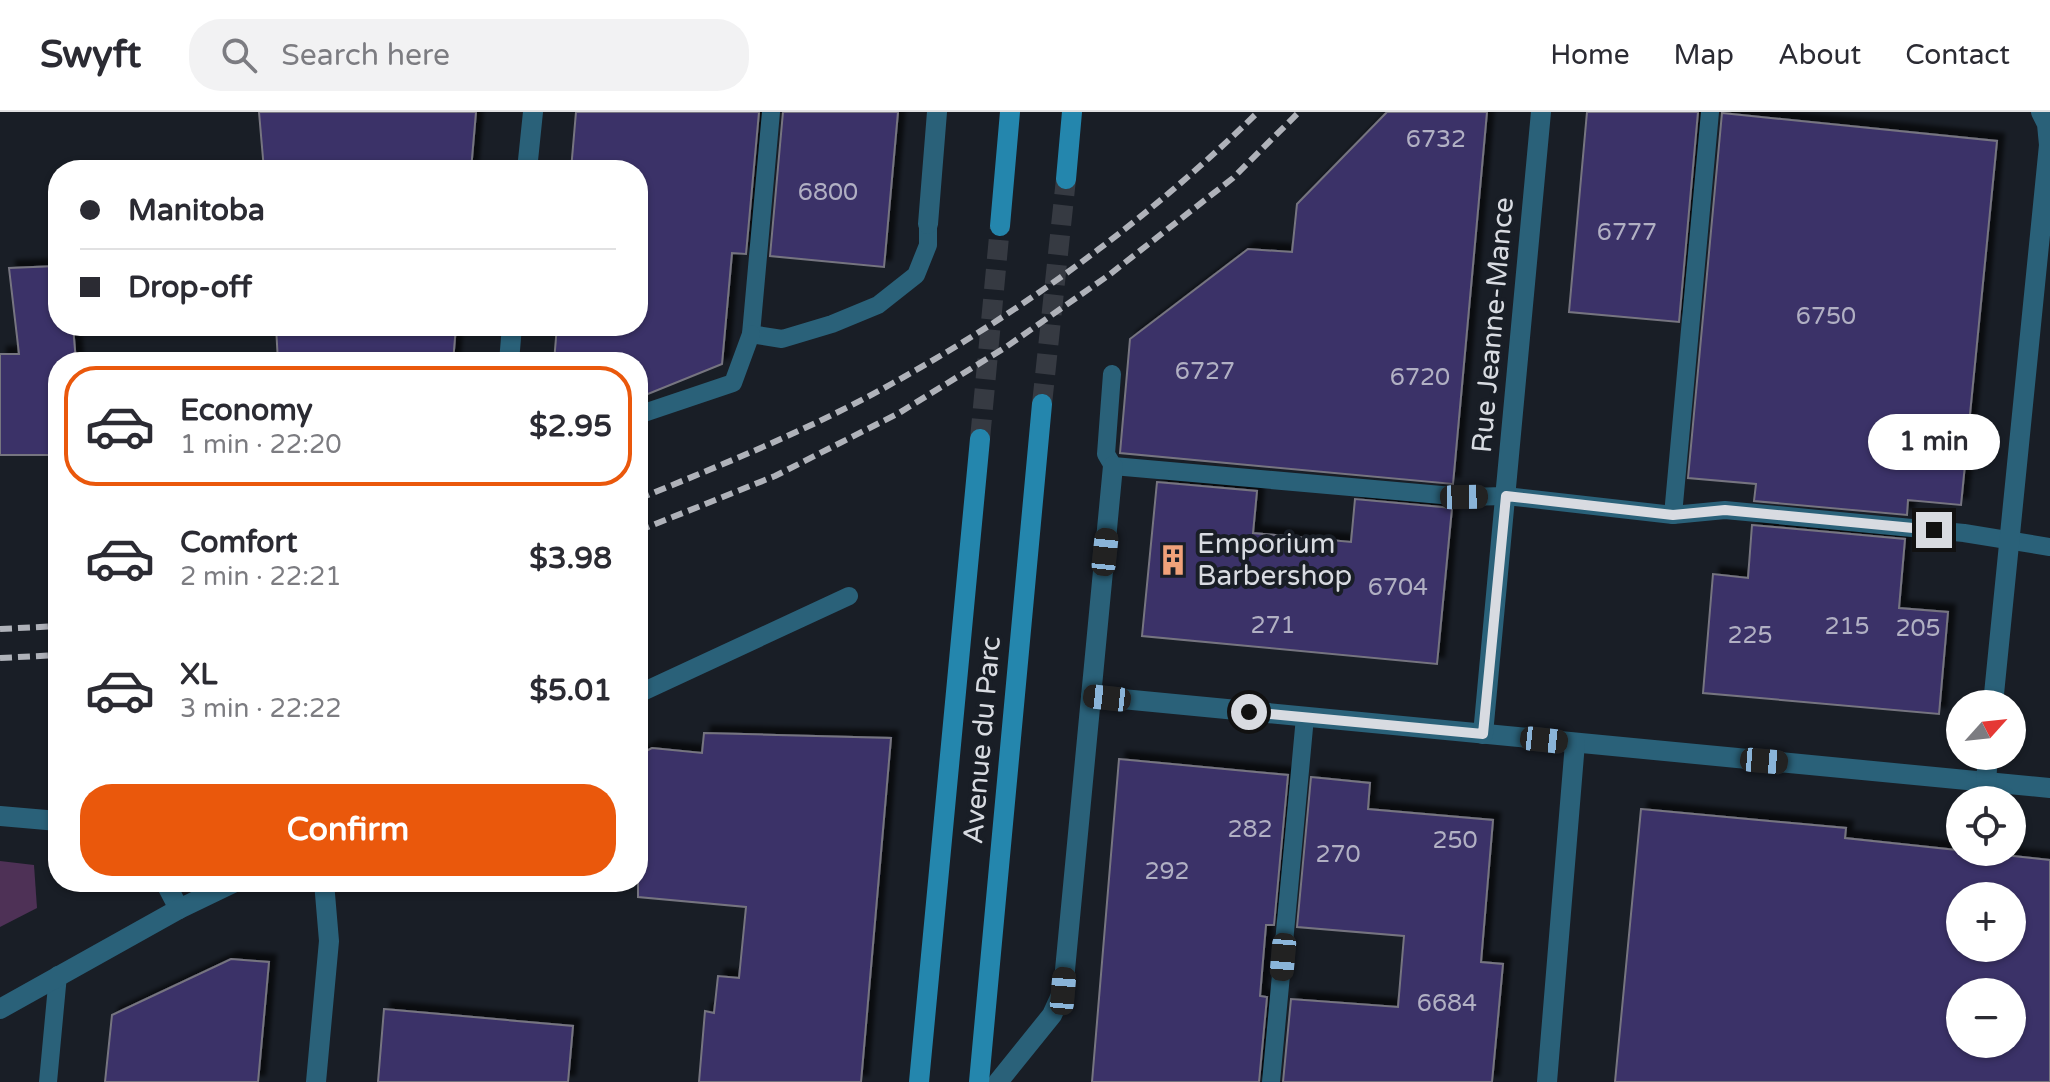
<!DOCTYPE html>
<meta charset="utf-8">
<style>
:root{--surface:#fff;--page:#f2f2f3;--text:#2b2b33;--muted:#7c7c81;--line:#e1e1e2;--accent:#ea580c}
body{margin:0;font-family:"Varela Round",sans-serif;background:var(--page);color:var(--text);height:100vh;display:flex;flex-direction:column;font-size:30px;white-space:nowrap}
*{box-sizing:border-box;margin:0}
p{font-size:26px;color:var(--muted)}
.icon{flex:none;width:44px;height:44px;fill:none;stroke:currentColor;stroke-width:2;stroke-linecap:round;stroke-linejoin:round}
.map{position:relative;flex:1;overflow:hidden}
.details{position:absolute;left:48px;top:240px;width:600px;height:540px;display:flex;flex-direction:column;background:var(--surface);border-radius:32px;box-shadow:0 2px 6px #0004}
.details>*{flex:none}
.hud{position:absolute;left:48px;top:48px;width:600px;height:176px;border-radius:32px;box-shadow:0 2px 6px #0004;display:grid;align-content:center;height:176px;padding:0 32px;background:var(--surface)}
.needle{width:52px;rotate:63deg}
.fabs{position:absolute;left:1946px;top:578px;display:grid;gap:16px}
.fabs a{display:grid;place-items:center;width:80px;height:80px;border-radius:50%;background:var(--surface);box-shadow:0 2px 6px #0004;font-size:40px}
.end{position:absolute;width:36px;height:36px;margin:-18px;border:10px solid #d8dbe1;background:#111;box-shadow:0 0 0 4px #111}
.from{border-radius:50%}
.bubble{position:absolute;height:56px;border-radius:28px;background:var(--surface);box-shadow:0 2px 6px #0004;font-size:26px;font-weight:700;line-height:56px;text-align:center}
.car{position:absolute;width:24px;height:48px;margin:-24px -12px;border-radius:10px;box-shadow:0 0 6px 2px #0007;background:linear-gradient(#222 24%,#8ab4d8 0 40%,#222 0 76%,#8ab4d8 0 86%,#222 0)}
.hud b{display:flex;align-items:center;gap:28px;height:76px;font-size:30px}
.hud b+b{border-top:2px solid var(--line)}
.hud i{width:20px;height:20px;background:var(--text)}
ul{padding:14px 0 0;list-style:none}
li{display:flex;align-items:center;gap:24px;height:120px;margin:0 16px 12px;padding:0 16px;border:4px solid transparent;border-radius:32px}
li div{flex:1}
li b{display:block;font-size:30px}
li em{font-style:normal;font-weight:700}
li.active{border-color:var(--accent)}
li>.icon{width:72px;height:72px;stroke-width:1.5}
.primary-button{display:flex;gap:16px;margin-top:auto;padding:16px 32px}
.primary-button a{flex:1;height:92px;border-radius:32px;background:var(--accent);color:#fff;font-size:32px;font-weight:700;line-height:92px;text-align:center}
header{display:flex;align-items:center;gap:48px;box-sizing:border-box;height:112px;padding:0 40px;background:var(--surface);border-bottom:2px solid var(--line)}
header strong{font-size:38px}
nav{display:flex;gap:44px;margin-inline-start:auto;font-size:28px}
.search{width:560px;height:72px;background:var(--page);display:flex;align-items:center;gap:20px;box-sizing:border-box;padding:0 28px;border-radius:32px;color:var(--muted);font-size:30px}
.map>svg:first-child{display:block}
.green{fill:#4e3156}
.building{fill:#3b3068;stroke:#767580;stroke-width:2;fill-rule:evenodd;filter:url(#shadow)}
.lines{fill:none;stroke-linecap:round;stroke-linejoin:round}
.secondary-tunnel{stroke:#363a42;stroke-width:20;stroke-dasharray:20 10;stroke-linecap:butt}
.lane{stroke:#2a6179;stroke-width:18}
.street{stroke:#2a6179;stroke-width:20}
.secondary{stroke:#2486ad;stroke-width:20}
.rail{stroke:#afb2b9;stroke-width:6;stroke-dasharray:12 6;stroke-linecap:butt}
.route{stroke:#d8dbe1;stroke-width:10}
.labels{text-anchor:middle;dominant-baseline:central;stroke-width:8;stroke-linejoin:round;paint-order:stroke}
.number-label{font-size:24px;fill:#b1b0c3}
.street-label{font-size:28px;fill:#d8dbe1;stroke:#191e26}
.poi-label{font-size:28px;fill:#d8dbe1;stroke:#191e26;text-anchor:start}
</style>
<header>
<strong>Swyft</strong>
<div class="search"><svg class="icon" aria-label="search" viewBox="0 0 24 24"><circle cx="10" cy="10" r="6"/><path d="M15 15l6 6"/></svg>Search here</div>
<nav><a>Home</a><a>Map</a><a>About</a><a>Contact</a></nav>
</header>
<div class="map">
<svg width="2050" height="970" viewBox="0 0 2050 970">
<defs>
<filter id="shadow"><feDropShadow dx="7" dy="-7" stdDeviation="2" flood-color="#0009"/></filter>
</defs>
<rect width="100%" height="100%" fill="#191e26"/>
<path class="green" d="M0,749L34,753L37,796L0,815Z"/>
<g class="building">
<path d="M259,0H476L471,58H264Z"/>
<path d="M576,0H759L746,142L732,141L722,252L638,286V250H554L557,214H638V58H571Z"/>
<path d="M783,0H898L884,155L770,144Z"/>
<path d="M1387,0H1487L1453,372L1120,341L1130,227L1248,137L1292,140L1297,92Z"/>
<path d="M1587,0H1698L1679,210L1569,200Z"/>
<path d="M1722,1L1997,29L1961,393L1908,388L1907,403L1754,389L1756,372L1688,366Z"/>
<path d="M58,154V214H73L76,250H58V343H0V242H19L9,156Z"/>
<path d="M276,214H456L453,250H278Z"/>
<path d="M1157,370L1257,379L1253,421L1351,430L1355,387L1452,396L1437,552L1142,524Z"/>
<path d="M1752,413L1905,427L1899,496L1948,500L1939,602L1703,581L1713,462L1748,466Z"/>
<path d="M704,621L891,626L861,970H699L705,899L714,901L718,864L739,866L746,795L638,785V643L652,636L702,641Z"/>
<path d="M1119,647L1288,663L1274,813H1266L1260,884L1267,885L1259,970H1092Z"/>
<path d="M1311,665L1370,671L1368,697L1493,708L1481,850L1503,852L1492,970H1283L1291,887L1398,895L1404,824L1297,815Z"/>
<path d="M1641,697L1846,716L1845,726L2050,748V970H1615ZM1960,784H2012V836H1960ZM1960,880H2012V932H1960Z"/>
<path d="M231,847L269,850L258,970H105L112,903Z"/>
<path d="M384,897L573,914L568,970H378Z"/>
</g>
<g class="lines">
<g class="secondary-tunnel">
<path d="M1042,292L1066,67"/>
<path d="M980,327L1000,114"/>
</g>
<g class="lane">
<path d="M771,0L751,222L782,227L832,212L878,193L916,163L928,133V112"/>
<path d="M1112,262L1106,342L1113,354L1464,385L1506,384L1673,403L1725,398L1964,421L2050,435"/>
<path d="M638,303L733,271L751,222"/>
<path d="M1673,403L1710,0"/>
<path d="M638,582L849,484"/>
<path d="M48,970L58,863"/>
<path d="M1271,970L1305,605"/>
</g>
<g class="street">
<path d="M527,58L533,0"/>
<path d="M928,112L937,0"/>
<path d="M509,250L512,214"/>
<path d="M1091,584L2050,676"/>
<path d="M1993,592L2049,33L2047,12L2041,0"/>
<path d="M1483,622L1541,0"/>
<path d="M1986,670L1988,644"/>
<path d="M0,704L58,709"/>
<path d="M165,770L179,797"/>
<path d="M0,897L179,797L235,770"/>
<path d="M316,970L329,829L324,770"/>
<path d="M998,970L1052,903L1063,879L1113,354"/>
<path d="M1547,970L1575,631"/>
</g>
<g class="secondary">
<path d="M1066,67L1072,0"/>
<path d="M1000,114L1010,0"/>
<path d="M919,970L980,327"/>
<path d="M979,970L1042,292"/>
</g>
<g class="rail">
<path d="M638,387C724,352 811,317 893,271C1025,198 1150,106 1258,0"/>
<path d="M638,419L775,364L899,301L1006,235L1109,163L1233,66L1299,0"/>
<path d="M0,517L58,514"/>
<path d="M0,546L58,543"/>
</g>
</g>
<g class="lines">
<path class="route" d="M1249,600L1483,622L1506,384L1673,403L1725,398L1934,418"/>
</g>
<defs>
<symbol id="building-bare" viewBox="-9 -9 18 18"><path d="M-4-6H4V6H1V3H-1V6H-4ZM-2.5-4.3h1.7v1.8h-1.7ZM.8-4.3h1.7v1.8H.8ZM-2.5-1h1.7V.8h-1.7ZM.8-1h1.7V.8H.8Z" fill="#f0a27a" stroke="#191e26" stroke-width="2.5" paint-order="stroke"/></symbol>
</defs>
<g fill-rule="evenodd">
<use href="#building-bare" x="1151" y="426" width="44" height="44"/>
</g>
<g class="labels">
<g class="number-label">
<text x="1436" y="27">6732</text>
<text x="828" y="80">6800</text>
<text x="1627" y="120">6777</text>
<text x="1826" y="204">6750</text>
<text x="1205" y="259">6727</text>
<text x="1420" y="265">6720</text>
<text x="1398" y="475">6704</text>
<text x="1273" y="513">271</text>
<text x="1847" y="514">215</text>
<text x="1918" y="516">205</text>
<text x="1750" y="523">225</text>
<text x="1250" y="717">282</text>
<text x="1455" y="728">250</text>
<text x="1338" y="742">270</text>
<text x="1167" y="759">292</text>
<text x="1447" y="891">6684</text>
</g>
<g class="street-label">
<text transform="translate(1493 213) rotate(-85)">Rue Jeanne-Mance</text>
<text transform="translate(982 628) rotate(-85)">Avenue du Parc</text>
</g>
<g class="poi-label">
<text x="1197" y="432">Emporium<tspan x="1197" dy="32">Barbershop</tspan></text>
</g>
</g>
</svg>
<div class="fabs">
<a><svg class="needle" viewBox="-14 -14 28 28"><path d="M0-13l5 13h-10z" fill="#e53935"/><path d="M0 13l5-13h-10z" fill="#7c7c81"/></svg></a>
<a><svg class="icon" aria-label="locate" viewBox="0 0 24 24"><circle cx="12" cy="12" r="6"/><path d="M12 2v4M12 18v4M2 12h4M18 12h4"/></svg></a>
<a>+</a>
<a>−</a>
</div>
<i class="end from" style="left:1249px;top:600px"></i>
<i class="end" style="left:1934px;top:418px"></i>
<div class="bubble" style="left:1868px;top:302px;width:132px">1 min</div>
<i class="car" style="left:1464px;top:385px;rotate:89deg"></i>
<i class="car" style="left:1105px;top:440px;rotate:6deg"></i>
<i class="car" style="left:1107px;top:586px;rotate:276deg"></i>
<i class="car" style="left:1544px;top:628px;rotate:96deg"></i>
<i class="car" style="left:1764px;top:649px;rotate:95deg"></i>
<i class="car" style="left:1283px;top:845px;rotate:185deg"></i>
<i class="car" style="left:1063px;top:879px;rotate:5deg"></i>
<div class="hud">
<b><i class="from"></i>Manitoba</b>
<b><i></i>Drop-off</b>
</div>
<section class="details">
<ul>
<li class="active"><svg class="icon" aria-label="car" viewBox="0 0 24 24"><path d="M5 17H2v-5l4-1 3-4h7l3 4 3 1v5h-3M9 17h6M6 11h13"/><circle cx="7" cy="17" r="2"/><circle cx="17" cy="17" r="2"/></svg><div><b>Economy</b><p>1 min · 22:20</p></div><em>$2.95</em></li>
<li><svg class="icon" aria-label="car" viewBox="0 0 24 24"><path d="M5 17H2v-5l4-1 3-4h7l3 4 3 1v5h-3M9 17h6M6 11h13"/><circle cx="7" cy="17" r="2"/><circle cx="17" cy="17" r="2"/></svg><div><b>Comfort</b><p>2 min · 22:21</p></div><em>$3.98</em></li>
<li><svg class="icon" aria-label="car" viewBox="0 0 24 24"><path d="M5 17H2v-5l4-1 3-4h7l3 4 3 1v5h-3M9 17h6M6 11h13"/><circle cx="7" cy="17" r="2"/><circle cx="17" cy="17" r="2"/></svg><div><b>XL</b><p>3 min · 22:22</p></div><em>$5.01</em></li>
</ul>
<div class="primary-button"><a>Confirm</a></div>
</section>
</div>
